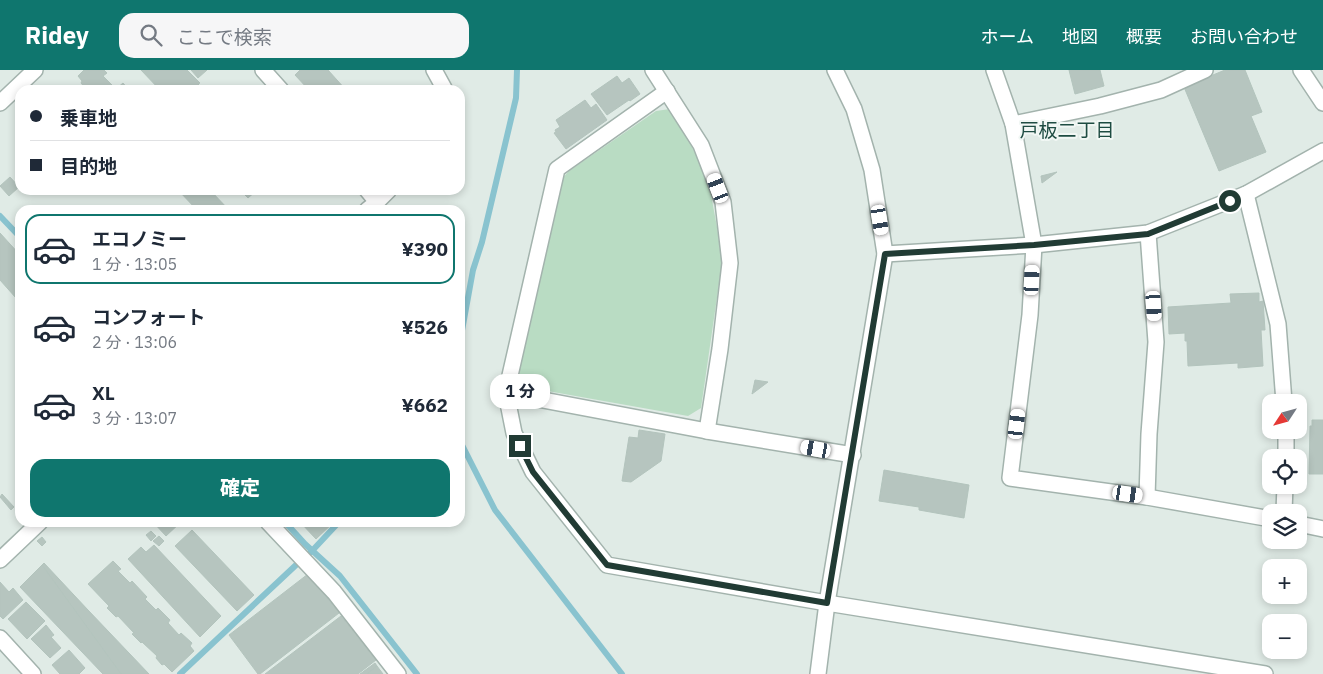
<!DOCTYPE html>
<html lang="ja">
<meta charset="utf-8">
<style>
:root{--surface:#fff;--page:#f6f6f7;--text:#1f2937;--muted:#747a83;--line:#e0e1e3;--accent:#0f766e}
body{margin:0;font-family:"IBM Plex Sans","Noto Sans JP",sans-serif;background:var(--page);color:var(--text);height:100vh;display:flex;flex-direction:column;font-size:19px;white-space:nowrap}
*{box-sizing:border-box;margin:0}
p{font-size:16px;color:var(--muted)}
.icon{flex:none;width:28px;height:28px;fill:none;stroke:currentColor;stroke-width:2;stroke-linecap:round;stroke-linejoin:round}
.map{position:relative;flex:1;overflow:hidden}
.panel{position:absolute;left:15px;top:135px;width:450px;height:322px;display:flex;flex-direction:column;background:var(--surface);border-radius:15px;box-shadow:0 2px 8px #0003}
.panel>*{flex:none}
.guide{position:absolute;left:15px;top:15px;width:450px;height:110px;border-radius:15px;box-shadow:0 2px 8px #0003;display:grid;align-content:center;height:110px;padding:0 15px;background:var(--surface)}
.needle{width:32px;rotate:234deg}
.tools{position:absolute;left:1262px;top:324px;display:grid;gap:10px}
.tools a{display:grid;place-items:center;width:45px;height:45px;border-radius:10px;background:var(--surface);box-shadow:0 2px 8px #0003;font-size:25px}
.end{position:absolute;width:22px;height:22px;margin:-11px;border:6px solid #213b34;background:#fff;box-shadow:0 0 0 2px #fff}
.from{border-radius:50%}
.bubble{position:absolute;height:35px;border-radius:15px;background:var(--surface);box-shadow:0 2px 8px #0003;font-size:16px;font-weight:800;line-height:35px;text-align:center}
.car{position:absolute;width:15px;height:30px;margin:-15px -8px;border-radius:6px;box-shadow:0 0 4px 1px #0007;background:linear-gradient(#fff 24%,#345 0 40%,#fff 0 76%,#345 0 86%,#fff 0)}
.guide b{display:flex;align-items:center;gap:18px;height:48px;font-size:19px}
.guide b+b{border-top:1px solid var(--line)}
.guide i{width:12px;height:12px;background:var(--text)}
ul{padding:9px 0 0;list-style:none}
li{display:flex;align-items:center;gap:15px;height:70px;margin:0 10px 8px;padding:0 5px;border:2px solid transparent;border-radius:15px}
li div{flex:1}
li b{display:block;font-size:19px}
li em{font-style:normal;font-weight:800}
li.on{border-color:var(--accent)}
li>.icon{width:45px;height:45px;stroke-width:1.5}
.cta{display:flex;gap:10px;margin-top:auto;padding:10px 15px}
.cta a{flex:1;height:58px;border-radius:15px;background:var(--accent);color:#fff;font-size:20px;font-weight:800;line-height:58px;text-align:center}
header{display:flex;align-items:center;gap:30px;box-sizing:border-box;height:70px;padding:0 25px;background:var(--accent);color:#fff}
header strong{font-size:24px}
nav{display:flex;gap:28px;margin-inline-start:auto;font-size:18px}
.search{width:350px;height:45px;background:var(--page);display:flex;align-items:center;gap:12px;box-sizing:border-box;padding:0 18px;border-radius:15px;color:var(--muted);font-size:19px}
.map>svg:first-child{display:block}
.green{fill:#b9dcc3}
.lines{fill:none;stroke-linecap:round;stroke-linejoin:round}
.stream{stroke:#89c3cf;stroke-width:6}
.building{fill:#b6c5bf;stroke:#b3c4bd}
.minor-casing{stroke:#a3b3ad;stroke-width:18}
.minor{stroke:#fff;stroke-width:15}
.route{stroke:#213b34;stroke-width:6}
.labels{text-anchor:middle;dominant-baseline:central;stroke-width:4;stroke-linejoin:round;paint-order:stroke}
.neighbourhood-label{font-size:19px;fill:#1e4c42;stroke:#f1f7f4}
</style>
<header>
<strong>Ridey</strong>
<div class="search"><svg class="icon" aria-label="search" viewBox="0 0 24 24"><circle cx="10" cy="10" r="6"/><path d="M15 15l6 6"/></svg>ここで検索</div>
<nav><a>ホーム</a><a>地図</a><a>概要</a><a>お問い合わせ</a></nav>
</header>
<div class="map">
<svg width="1323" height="604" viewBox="0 0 1323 604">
<rect width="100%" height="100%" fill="#e0ebe6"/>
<path class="green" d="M670,39L685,63L702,97L711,125L717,157L722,193L701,338L688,346L525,317L519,308L522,273L560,111L569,101L656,41Z"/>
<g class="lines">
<g class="stream">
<path d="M0,146L20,167"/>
<path d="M460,295L461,266L473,200L482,172L516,28L517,0"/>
<path d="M460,371L495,440L622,604"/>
<path d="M285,452L305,474L340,506L417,604"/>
<path d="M311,482L339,452"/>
<path d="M180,604L296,495"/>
</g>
</g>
<g class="building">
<path d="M84,0H104L107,3L103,6L116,19L123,13L129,20H87L81,13L82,11L78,6Z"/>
<path d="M141,0H187L200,13L198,14L204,20H160Z"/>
<path d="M191,0H207L198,8Z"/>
<path d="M300,0H328L346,20H309L295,5Z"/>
<path d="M1069,0H1100L1104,16L1075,24Z"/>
<path d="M1225,0H1245L1262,42L1251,46L1266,82L1219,101L1184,17Z"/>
<path d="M617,6L622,13L629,8L640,24L630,31L629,30L607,45L591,24Z"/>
<path d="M585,30L591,38L596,34L607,50L566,79L554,63L556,62L555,60L560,57L556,50Z"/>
<path d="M1057,102L1042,113L1041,106Z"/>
<path d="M10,107L19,117L9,126L0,116Z"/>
<path d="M178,120H210L229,140H197Z"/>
<path d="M240,120H257L248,128Z"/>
<path d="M0,163L20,185V224L16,228L0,210Z"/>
<path d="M1259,223V232L1263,231L1265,260H1261L1263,296L1238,298V293L1188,296L1187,271H1185V263L1169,264L1168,237L1231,233L1230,224Z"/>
<path d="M755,310L768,312L752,324Z"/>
<path d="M1312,350H1323V404H1309L1310,356H1312Z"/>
<path d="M639,360L665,364L661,391L631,412L622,411L629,367L638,368Z"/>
<path d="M884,400L969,415L964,448L919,440V437L879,431Z"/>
<path d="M2,424L14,437L11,440L0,427Z"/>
<path d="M153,452H181L166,466Z"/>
<path d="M300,452H334L316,469Z"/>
<path d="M192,460L254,525L237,541L175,476Z"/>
<path d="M151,461L156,466L151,471L146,465Z"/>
<path d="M159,466L164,471L159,476L153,471Z"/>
<path d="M42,467L46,472L42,476L37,471Z"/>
<path d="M154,475L221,546L200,567L128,489L141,477L146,482Z"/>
<path d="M113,491L121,499L118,501L130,513L132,511L147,527L145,529L156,540L158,538L170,550L168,553L179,565L181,563L192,573L190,576L194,581L172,602L164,594L162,595L156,588L157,586L142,572L141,573L132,564L134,563L118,546L116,547L107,538L109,536L88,514Z"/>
<path d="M44,493L88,540L149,604H121L42,495Z"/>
<path d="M42,495L121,604H103L20,517Z"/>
<path d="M308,504L339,543L260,604H258L229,565Z"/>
<path d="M0,512L9,522L13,518L23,530L3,549L0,546Z"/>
<path d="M26,532L45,551L27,569L8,549Z"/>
<path d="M341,546L376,590L358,604H265Z"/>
<path d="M46,555L54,565L51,567L61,578L50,588L31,569Z"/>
<path d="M69,580L85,598L79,604H60L52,595Z"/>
<path d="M375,593L377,596L367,604H360Z"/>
<path d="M377,596L383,604H367Z"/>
</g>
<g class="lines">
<defs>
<g id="minor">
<path d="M263,0L281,20"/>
<path d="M434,0L445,20"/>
<path d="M653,0L701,75L723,132L730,193L720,279L707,361L853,385"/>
<path d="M994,0L1013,54L1034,175L1030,245L1010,408L1147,427L1271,449"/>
<path d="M1301,0L1323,33"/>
<path d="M667,21L557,99L506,323L707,361"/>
<path d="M0,33L35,0"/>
<path d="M1013,54L1100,36L1161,20L1205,0"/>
<path d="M1246,124L1278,254L1284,332"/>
<path d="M377,132L389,120"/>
<path d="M367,140L377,132L367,120"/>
<path d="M885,184L1034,175L1148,163L1246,124L1323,81"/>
<path d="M506,323L514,363L533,402L607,495L827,533L1265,604"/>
<path d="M1286,388V360"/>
<path d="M1147,427L1149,364L1156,272L1148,163"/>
<path d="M1284,442L1285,415"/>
<path d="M268,452L334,522L398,604"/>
<path d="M1299,454L1323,459"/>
<path d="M0,490L40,452"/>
<path d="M0,568L33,604"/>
<path d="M818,604L827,533L885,184L872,100L854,39L835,0"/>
</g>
</defs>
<use href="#minor" class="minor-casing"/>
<use href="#minor" class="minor"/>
</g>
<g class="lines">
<path class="route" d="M520,376L533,402L607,495L827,533L885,184L1034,175L1148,164L1230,131"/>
</g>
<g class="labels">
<g class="neighbourhood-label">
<text x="1067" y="60">戸板二丁目</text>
</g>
</g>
</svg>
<div class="tools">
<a><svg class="needle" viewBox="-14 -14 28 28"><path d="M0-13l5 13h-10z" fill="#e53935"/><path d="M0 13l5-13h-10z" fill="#747a83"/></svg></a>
<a><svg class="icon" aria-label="locate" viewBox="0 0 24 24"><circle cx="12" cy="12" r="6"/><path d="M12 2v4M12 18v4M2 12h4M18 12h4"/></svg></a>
<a><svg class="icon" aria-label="layers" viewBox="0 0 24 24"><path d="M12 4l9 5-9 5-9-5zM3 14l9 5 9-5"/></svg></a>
<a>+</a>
<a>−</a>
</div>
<i class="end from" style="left:1230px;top:131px"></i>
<i class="end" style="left:520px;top:376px"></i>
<div class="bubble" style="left:490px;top:304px;width:60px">1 分</div>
<i class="car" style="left:718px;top:118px;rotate:339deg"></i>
<i class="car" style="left:880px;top:150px;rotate:171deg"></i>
<i class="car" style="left:1032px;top:210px;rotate:3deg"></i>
<i class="car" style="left:1154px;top:236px;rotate:176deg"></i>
<i class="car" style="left:1017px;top:354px;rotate:7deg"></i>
<i class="car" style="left:816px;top:379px;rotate:280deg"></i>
<i class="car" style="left:1128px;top:424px;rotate:98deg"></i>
<div class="guide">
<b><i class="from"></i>乗車地</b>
<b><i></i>目的地</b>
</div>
<section class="panel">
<ul>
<li class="on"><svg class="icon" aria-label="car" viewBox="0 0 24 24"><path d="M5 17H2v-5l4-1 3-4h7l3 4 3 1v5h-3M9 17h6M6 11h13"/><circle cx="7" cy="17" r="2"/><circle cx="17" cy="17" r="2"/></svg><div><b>エコノミー</b><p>1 分 · 13:05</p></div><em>¥390</em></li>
<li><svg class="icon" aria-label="car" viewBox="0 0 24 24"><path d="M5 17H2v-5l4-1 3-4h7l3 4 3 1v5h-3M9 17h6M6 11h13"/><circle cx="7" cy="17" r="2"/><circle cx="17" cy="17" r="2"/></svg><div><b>コンフォート</b><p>2 分 · 13:06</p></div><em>¥526</em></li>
<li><svg class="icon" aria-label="car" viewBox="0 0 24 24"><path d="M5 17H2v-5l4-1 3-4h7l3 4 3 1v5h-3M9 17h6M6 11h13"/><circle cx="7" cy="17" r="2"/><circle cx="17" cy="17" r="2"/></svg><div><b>XL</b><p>3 分 · 13:07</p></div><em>¥662</em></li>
</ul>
<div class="cta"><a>確定</a></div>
</section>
</div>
